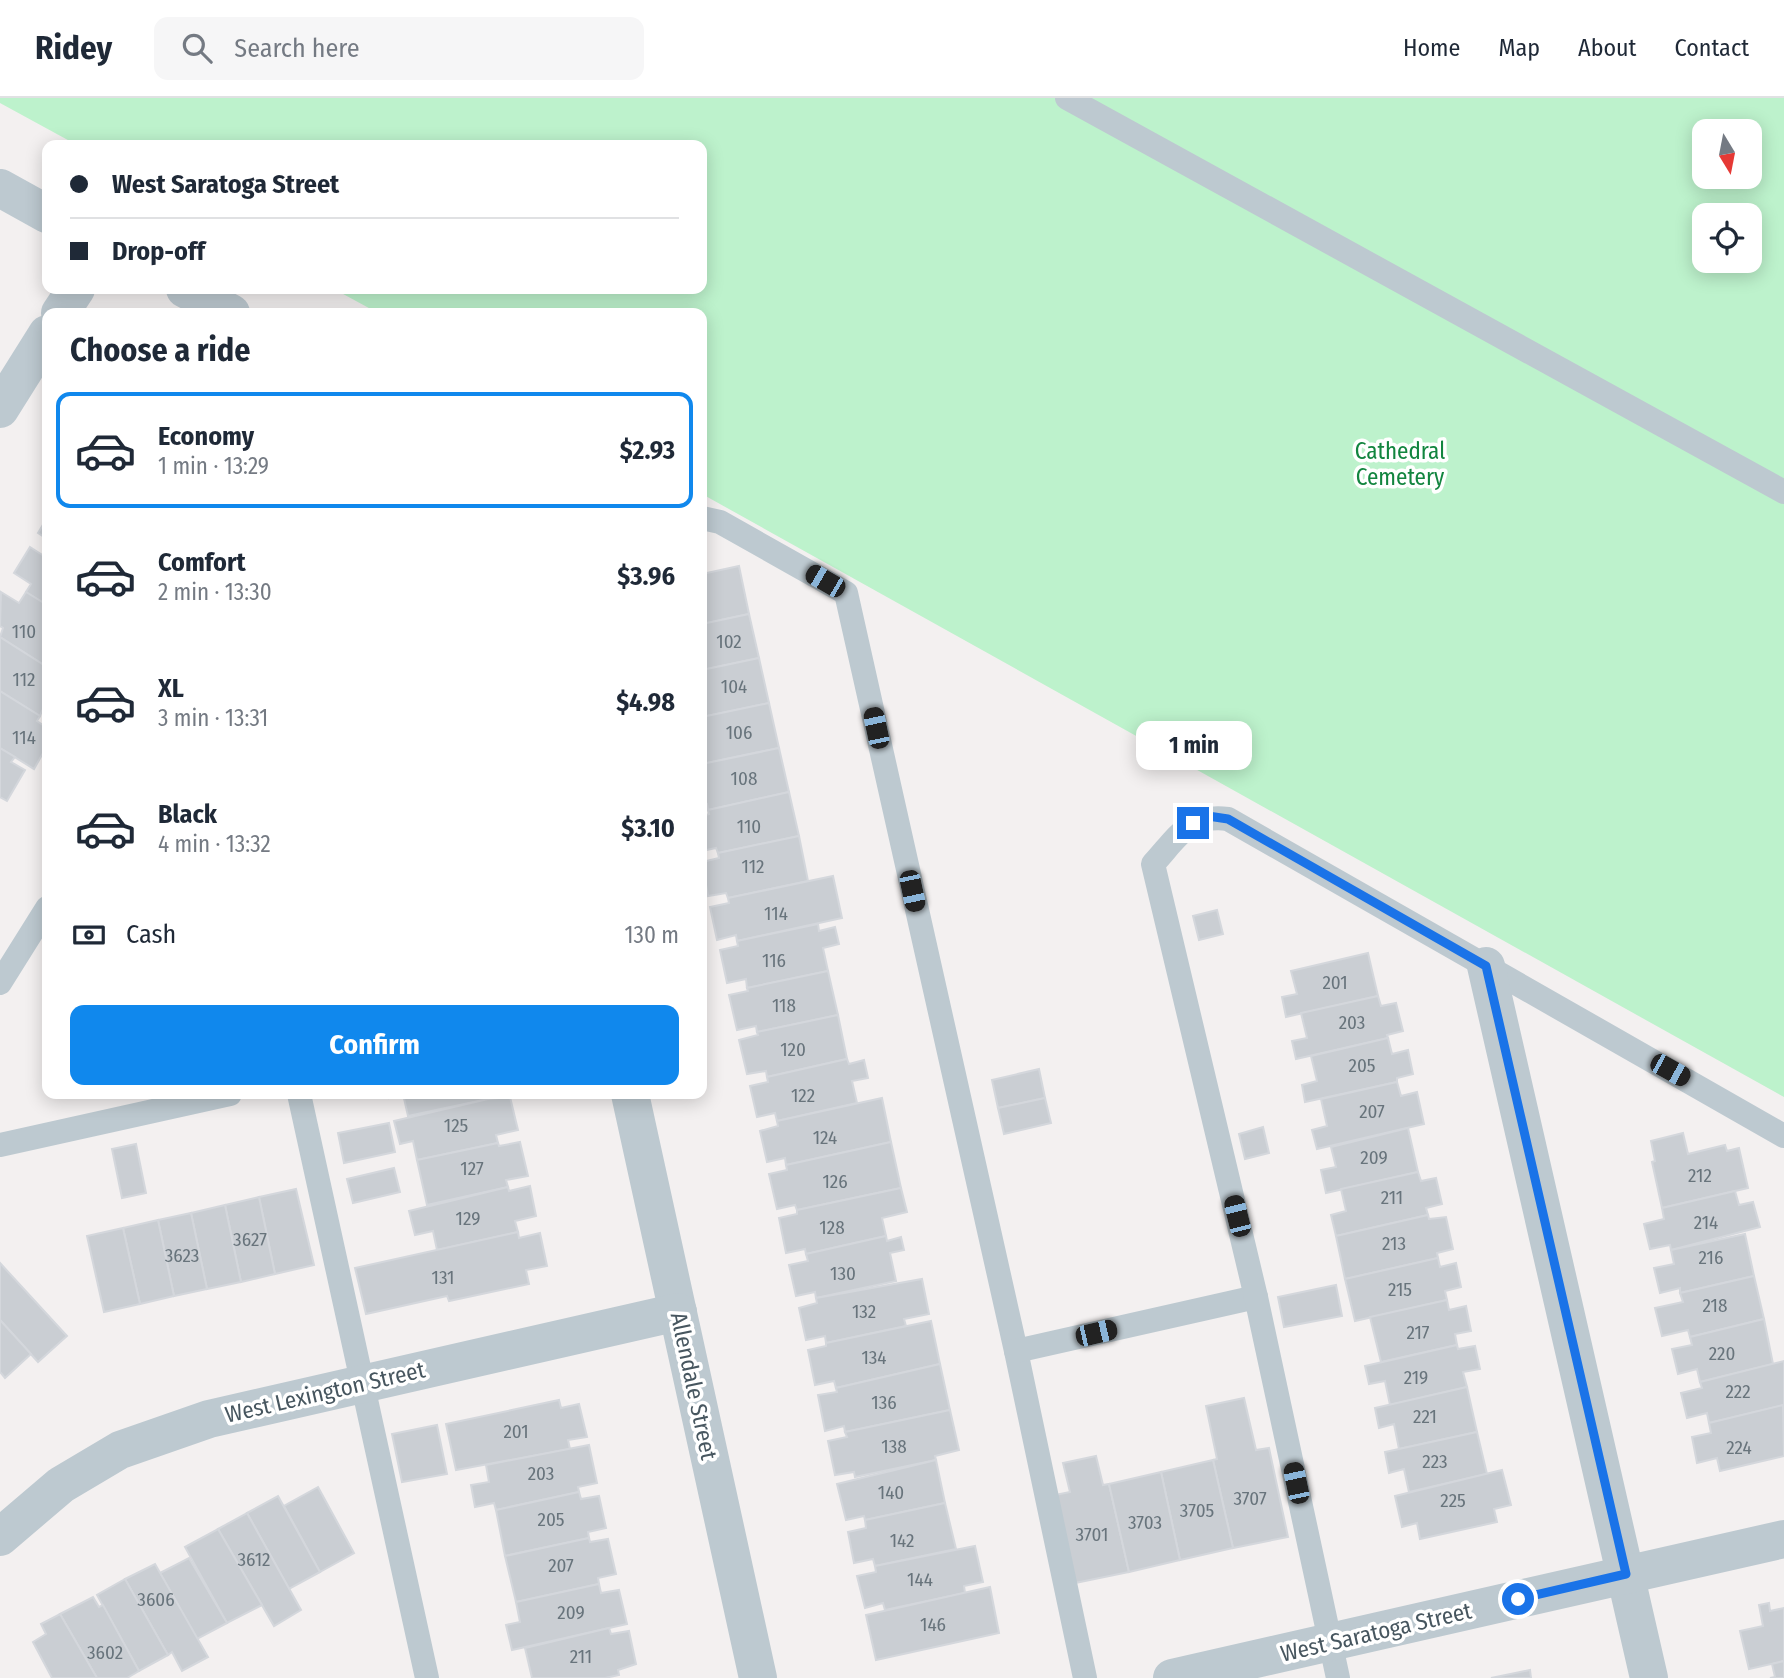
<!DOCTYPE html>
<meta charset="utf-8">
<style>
:root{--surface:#fff;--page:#f6f6f7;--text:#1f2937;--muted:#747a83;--line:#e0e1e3;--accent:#1088ed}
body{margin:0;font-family:"Fira Sans Condensed",sans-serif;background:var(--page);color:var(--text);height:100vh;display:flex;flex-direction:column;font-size:26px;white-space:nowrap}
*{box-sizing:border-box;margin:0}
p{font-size:23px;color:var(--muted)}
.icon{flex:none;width:38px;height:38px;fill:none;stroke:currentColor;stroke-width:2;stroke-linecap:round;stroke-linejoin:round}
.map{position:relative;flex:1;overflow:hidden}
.side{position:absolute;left:42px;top:210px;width:665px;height:791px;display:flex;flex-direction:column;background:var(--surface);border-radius:14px;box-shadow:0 4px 18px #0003}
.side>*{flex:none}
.top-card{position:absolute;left:42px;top:42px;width:665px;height:154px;border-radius:14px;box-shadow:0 4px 18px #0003;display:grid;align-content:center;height:154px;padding:0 28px;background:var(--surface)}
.needle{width:46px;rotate:170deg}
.buttons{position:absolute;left:1692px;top:21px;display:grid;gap:14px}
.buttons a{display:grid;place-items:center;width:70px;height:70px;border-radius:14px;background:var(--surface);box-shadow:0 4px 18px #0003;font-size:35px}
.end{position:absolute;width:32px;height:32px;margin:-16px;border:9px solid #1a73e8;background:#fff;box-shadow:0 0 0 4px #fff}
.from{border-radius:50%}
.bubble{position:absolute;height:49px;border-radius:14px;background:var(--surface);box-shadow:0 4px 18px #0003;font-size:23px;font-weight:700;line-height:49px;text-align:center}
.car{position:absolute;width:21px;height:42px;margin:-21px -10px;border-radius:9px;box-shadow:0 0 5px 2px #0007;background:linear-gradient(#222 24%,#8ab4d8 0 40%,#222 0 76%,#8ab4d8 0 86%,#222 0)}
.top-card b{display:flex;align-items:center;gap:24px;height:66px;font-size:26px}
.top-card b+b{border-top:2px solid var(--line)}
.top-card i{width:18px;height:18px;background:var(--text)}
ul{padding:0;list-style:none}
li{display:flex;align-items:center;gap:21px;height:116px;margin:0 14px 10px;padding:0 14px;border:4px solid transparent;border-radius:14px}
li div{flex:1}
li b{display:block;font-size:26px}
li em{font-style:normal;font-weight:700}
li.selected{border-color:var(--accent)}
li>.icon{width:63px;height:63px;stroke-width:1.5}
h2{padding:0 28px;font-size:32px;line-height:84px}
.pay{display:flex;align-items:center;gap:18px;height:77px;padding:0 28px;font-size:26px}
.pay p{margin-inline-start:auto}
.primary-button{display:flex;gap:14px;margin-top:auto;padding:14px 28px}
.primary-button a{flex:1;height:80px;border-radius:14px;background:var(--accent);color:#fff;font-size:28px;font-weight:700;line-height:80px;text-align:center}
header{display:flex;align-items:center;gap:42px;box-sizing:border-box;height:98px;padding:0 35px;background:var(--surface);border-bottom:2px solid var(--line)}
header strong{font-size:33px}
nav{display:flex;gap:38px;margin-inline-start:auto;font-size:24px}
.search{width:490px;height:63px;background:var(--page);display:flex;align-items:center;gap:18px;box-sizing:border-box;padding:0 24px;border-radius:14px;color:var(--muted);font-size:26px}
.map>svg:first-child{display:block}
.green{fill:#bdf2cc;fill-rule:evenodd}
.building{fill:#caced3;stroke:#d4d7dc;stroke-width:2}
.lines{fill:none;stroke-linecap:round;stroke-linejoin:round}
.lane{stroke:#bdc9d0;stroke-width:24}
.street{stroke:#bdc9d0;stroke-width:38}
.route{stroke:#1a73e8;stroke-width:9}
.labels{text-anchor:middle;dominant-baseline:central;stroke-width:7;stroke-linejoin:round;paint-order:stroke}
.number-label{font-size:19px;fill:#68747c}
.park-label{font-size:23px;fill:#12853f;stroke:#fff}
.street-label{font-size:23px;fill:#47565f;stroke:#fff}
</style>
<header>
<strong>Ridey</strong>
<div class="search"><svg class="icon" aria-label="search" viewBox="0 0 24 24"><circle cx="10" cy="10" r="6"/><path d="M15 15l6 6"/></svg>Search here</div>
<nav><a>Home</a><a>Map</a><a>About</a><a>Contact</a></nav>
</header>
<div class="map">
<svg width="1784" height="1580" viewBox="0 0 1784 1580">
<rect width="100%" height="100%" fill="#f3f0f0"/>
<path class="green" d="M0,0H1784V999L702,396V215H378L334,191H702V47H77L0,5ZM1704,33H1750V79H1704ZM1704,117H1750V163H1704Z"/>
<g class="building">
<path d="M47,420V441L38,435Z"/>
<path d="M30,449L47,460V507L26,494L31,486L14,475Z"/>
<path d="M739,468L749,516L702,526V476Z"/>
<path d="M1,494L19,505L26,494L47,507V569L0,539L3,530L0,528Z"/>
<path d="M749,516L759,560L702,572V526Z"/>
<path d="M0,539L47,569V616L42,613L40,618L0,593Z"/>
<path d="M759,560L769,605L702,619V572Z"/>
<path d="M0,593L40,618L37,623L47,630V648L34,671L0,650Z"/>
<path d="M769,605L779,650L702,666V619Z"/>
<path d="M0,650L15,659L11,664L25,672L7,703L0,699Z"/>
<path d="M779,650L789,694L708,712L707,706L702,707V666Z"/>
<path d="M789,694L799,738L718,755L716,750L702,753V718L709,716L708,712Z"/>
<path d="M799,738L808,783L728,800L726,795L708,798L702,764L719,760L718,755Z"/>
<path d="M833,778L842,820L737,843L736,837L717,842L710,809L729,805L728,800Z"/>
<path d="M1217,812L1223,836L1199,842L1193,818Z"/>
<path d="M818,826L819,833L835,829L839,846L823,850L828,873L747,890L746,881L727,885L720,852L738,848L737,843Z"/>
<path d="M1368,855L1378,898L1286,919L1282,899L1297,896L1291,873Z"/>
<path d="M828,873L838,917L757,934L756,928L737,932L729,897L748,893L747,890Z"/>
<path d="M1378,898L1381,908L1396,905L1403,933L1387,937L1388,940L1296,961L1292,943L1307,940L1301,915Z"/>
<path d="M838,917L847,961L767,979L766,973L747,976L739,942L758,937L757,934Z"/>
<path d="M1388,940L1392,956L1408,952L1413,976L1397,980V984L1305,1004L1302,987L1317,983L1311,958Z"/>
<path d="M847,961L849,966L864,962L868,980L852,983L857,1005L777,1023L775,1015L757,1019L750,988L768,984L767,979Z"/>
<path d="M1039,971L1045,1000L998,1010L992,982Z"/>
<path d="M1397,984L1401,998L1417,994L1424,1026L1317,1051L1312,1032L1327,1028L1321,1001Z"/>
<path d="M388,996H488V1001L408,1018L403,996L389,1000Z"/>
<path d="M510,999L518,1032L496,1037L498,1045L417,1062L413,1043L400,1046L394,1023L488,1001Z"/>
<path d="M882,1000L891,1044L786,1067L785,1060L767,1064L760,1033L778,1028L777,1023Z"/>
<path d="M1045,1000L1051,1025L1004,1036L998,1010Z"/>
<path d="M389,1025L395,1054L344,1065L338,1035Z"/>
<path d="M1263,1029L1269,1055L1245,1061L1239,1036Z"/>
<path d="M1408,1030L1418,1074L1326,1095L1321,1072L1336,1069L1331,1049Z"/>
<path d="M1683,1035L1688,1056L1725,1047L1727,1053L1739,1050L1748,1090L1662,1110L1652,1064L1655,1063L1651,1043Z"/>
<path d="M520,1044L528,1078L506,1082L508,1089L427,1107L417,1062L498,1045L499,1048Z"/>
<path d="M891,1044L901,1090L797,1112L795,1107L777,1111L769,1076L787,1072L786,1067Z"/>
<path d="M136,1046L146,1095L122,1100L112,1051Z"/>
<path d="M394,1070L400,1094L353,1105L347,1081Z"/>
<path d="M1418,1074L1421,1083L1436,1080L1442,1106L1426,1110L1428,1117L1336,1138L1331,1117L1346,1113L1341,1091Z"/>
<path d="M530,1088L536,1118L515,1123L518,1134L437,1152L433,1133L415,1137L409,1113L508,1089L509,1093Z"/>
<path d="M901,1090L907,1114L882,1120L886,1138L806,1156L805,1151L786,1155L779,1120L797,1116V1112Z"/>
<path d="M296,1091L314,1167L275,1176L259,1099Z"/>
<path d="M1735,1093L1739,1107L1753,1104L1760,1129L1671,1152L1670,1147L1650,1151L1644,1126L1664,1121L1662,1110Z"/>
<path d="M259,1099L275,1176L241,1184L225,1107Z"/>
<path d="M225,1107L241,1184L207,1191L191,1115Z"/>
<path d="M191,1115L207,1191L174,1198L158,1122Z"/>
<path d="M1428,1117L1429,1121L1446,1119L1453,1151L1437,1155L1438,1160L1345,1181L1336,1138Z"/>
<path d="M158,1122L174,1198L140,1206L123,1130Z"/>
<path d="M123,1130L140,1206L104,1214L87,1138Z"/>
<path d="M518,1134L519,1140L540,1135L547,1168L526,1172L529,1186L449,1203L447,1198L366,1216L355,1170Z"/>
<path d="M1745,1136L1754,1178L1680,1195V1190L1660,1195L1654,1170L1674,1166L1671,1152Z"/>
<path d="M886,1138L887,1143L901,1139L904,1152L890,1155L896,1183L816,1200L815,1194L796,1198L789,1167L808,1163L806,1156Z"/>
<path d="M1438,1160L1440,1169L1456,1165L1461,1189L1445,1193L1447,1202L1355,1223L1345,1181Z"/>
<path d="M0,1165L67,1238L38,1264L0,1222Z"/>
<path d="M1754,1178L1764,1221L1690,1239L1688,1232L1662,1238L1655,1210L1683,1204L1680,1195Z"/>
<path d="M922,1181L929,1216L904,1221L906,1228L826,1245L825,1238L806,1242L799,1210L817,1205L816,1200Z"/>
<path d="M1336,1187L1342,1218L1284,1229L1278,1199Z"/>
<path d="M1447,1202L1449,1212L1466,1208L1471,1233L1455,1236L1457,1247L1381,1264L1370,1219Z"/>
<path d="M1764,1221L1773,1266L1700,1284L1697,1271L1678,1276L1672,1251L1692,1247L1690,1239Z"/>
<path d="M0,1222L31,1256L5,1280L0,1274Z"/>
<path d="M931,1223L940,1266L836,1290L834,1283L815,1287L808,1252L826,1248V1245Z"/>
<path d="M1457,1247L1458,1251L1475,1248L1480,1271L1463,1274L1467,1289L1390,1307L1385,1283L1369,1286L1365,1268Z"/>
<path d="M1784,1263V1307L1709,1325L1707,1315L1687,1320L1681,1295L1702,1290L1700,1284Z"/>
<path d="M940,1266L950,1312L845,1334L844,1328L825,1333L818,1297L837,1294L836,1290Z"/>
<path d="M1467,1289L1477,1334L1399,1351L1394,1326L1379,1330L1375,1310Z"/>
<path d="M1244,1300L1256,1352L1269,1350L1288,1439L1233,1450L1213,1362L1217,1361L1206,1308Z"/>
<path d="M559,1302L561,1310L579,1306L587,1339L568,1342L570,1351L456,1372L446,1326Z"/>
<path d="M1783,1307L1784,1358L1720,1373L1717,1360L1697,1365L1692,1339L1711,1335L1709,1325Z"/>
<path d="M950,1312L959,1352L935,1358L936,1362L855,1379L854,1374L835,1377L828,1343L847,1339L845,1334Z"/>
<path d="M437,1327L447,1376L402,1384L392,1336Z"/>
<path d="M1477,1334L1487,1376L1409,1394L1404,1371L1389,1375L1385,1354Z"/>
<path d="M589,1347L597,1385L578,1389L579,1394L496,1412L494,1405L475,1409L471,1387L489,1384L486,1367Z"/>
<path d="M1096,1358L1103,1387L1109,1386L1129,1474L1075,1485L1055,1397L1070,1394L1063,1365Z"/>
<path d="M936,1362L945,1405L865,1422L864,1418L846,1422L837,1386Z"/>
<path d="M1213,1362L1233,1450L1180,1462L1161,1374Z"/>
<path d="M1502,1372L1511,1407L1494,1411L1497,1424L1420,1441L1417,1425L1402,1429L1395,1398Z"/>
<path d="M1161,1374L1180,1462L1129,1474L1109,1386Z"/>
<path d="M318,1389L354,1455L320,1474L284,1408Z"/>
<path d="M579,1394L581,1401L599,1398L606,1430L588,1434L589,1440L505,1458L496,1412Z"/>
<path d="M278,1398L320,1474L289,1491L247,1415Z"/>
<path d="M945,1405L956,1451L875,1468L873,1461L854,1465L848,1434L866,1430L865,1422Z"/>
<path d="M247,1415L301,1512L274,1528L218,1431Z"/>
<path d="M218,1431L262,1507L227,1525L185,1449Z"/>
<path d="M589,1440L590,1444L608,1441L616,1476L598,1480L599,1486L516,1504L505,1458Z"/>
<path d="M975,1448L983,1484L964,1488L965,1495L885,1512L883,1505L865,1510L857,1478L876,1474L875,1468Z"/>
<path d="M189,1460L227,1525L197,1541L160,1475Z"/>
<path d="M155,1466L208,1559L182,1573L172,1554L168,1557L125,1481Z"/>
<path d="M125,1481L168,1557L139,1573L97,1497Z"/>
<path d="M599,1486L601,1495L619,1492L627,1526L512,1552L506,1527L520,1524L516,1504Z"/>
<path d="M990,1489L999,1535L876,1562L866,1517Z"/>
<path d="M93,1499L99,1509L103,1507L139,1573L127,1580H97L60,1516Z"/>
<path d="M1769,1505L1770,1513L1784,1510V1563L1749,1571L1740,1533L1763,1528L1759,1507Z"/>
<path d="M60,1516L71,1535L97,1580H52L33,1544L46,1536L41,1526Z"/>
<path d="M609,1530L611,1536L629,1533L636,1566L618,1572L619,1577L605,1580H532L525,1550Z"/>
<path d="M1784,1563V1580H1770L1775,1579L1772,1566Z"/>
<path d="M1530,1572L1531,1580H1491Z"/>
</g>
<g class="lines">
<g class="lane">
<path d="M1067,0L1784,394"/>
<path d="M702,420L720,424L846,495L1016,1253L1085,1580"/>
<path d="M0,885L47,810"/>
<path d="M299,996L427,1580"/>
<path d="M0,1047L230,996"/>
<path d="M1016,1253L1256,1199"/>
<path d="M1338,1580L1256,1199L1153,766C1178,739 1188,716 1228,721L1784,1038"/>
</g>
<g class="street">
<path d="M0,90L47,116"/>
<path d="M185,191L231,215"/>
<path d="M60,215L76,191"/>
<path d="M0,311L47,236"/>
<path d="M1486,868L1649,1580"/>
<path d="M630,996L758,1580"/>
<path d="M0,1439L61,1387L120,1352L209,1321L678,1214"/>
<path d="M1172,1580L1784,1441"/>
</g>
</g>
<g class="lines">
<path class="route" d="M1193,725L1208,718L1228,721L1486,868L1626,1476L1518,1501"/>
</g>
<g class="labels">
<g class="number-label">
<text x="24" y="533">110</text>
<text x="729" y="543">102</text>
<text x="24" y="581">112</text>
<text x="734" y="588">104</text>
<text x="739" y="634">106</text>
<text x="24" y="639">114</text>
<text x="744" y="680">108</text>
<text x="749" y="728">110</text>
<text x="753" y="768">112</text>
<text x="776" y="815">114</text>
<text x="774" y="862">116</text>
<text x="1335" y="884">201</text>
<text x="784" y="907">118</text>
<text x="1352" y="924">203</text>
<text x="793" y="951">120</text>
<text x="1362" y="967">205</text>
<text x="803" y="997">122</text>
<text x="1372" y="1013">207</text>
<text x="456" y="1027">125</text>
<text x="825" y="1039">124</text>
<text x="1374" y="1059">209</text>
<text x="472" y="1070">127</text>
<text x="1700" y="1077">212</text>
<text x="835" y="1083">126</text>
<text x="1392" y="1099">211</text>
<text x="468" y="1120">129</text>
<text x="1706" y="1124">214</text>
<text x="832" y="1129">128</text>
<text x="250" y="1141">3627</text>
<text x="1394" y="1145">213</text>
<text x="182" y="1157">3623</text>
<text x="1711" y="1159">216</text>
<text x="843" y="1175">130</text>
<text x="443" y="1179">131</text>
<text x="1400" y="1191">215</text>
<text x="1715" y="1207">218</text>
<text x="864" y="1213">132</text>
<text x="1418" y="1234">217</text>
<text x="1722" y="1255">220</text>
<text x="874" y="1259">134</text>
<text x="1416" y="1279">219</text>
<text x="1738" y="1293">222</text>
<text x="884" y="1304">136</text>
<text x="1425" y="1318">221</text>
<text x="516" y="1333">201</text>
<text x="894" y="1348">138</text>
<text x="1739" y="1349">224</text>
<text x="1435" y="1363">223</text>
<text x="541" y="1375">203</text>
<text x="891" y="1394">140</text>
<text x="1250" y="1400">3707</text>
<text x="1453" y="1402">225</text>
<text x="1197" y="1412">3705</text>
<text x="551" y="1421">205</text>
<text x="1145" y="1424">3703</text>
<text x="1092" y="1436">3701</text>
<text x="902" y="1442">142</text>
<text x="254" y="1461">3612</text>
<text x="561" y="1467">207</text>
<text x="920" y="1481">144</text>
<text x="156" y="1501">3606</text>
<text x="571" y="1514">209</text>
<text x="933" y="1526">146</text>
<text x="105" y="1554">3602</text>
<text x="581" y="1558">211</text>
</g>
<g class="park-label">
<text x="1400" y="353">Cathedral<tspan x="1400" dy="26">Cemetery</tspan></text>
</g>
<g class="street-label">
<text transform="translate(694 1288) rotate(78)">Allendale Street</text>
<text transform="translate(325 1294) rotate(-13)">West Lexington Street</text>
<text transform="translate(1376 1534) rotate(-13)">West Saratoga Street</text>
</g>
</g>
</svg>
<div class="buttons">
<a><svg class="needle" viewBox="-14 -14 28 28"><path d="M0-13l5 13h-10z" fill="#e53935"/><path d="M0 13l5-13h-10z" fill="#747a83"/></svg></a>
<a><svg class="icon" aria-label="locate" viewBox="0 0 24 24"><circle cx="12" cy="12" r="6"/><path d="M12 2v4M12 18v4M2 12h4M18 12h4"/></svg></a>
</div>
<i class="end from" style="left:1518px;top:1501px"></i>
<i class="end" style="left:1193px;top:725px"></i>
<div class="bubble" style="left:1136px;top:623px;width:116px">1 min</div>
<i class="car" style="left:825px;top:483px;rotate:300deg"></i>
<i class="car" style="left:876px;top:630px;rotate:348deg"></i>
<i class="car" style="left:912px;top:793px;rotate:168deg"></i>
<i class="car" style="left:1670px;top:972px;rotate:119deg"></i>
<i class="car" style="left:1237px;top:1118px;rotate:346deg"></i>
<i class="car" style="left:1096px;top:1235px;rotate:77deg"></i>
<i class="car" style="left:1296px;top:1385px;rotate:348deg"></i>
<div class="top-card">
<b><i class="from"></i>West Saratoga Street</b>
<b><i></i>Drop-off</b>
</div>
<section class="side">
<h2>Choose a ride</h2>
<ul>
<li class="selected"><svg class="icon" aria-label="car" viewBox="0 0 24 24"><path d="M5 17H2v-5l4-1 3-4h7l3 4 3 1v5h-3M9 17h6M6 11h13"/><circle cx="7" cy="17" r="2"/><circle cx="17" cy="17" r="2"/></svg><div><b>Economy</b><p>1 min · 13:29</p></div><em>$2.93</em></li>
<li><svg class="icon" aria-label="car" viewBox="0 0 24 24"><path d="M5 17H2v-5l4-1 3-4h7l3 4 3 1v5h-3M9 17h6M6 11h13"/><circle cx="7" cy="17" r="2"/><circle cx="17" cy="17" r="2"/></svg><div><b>Comfort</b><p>2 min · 13:30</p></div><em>$3.96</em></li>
<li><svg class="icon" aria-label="car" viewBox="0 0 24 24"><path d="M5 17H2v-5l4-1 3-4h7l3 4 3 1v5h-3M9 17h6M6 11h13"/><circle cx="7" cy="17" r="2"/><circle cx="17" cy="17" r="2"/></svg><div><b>XL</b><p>3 min · 13:31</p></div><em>$4.98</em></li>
<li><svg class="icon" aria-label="car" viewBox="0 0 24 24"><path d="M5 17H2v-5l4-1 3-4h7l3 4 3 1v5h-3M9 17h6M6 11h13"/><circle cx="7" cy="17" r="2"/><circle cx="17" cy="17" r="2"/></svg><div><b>Black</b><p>4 min · 13:32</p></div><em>$3.10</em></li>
</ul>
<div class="pay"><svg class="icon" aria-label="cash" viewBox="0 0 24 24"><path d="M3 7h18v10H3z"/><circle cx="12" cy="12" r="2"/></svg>Cash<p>130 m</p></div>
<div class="primary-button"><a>Confirm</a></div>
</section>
</div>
